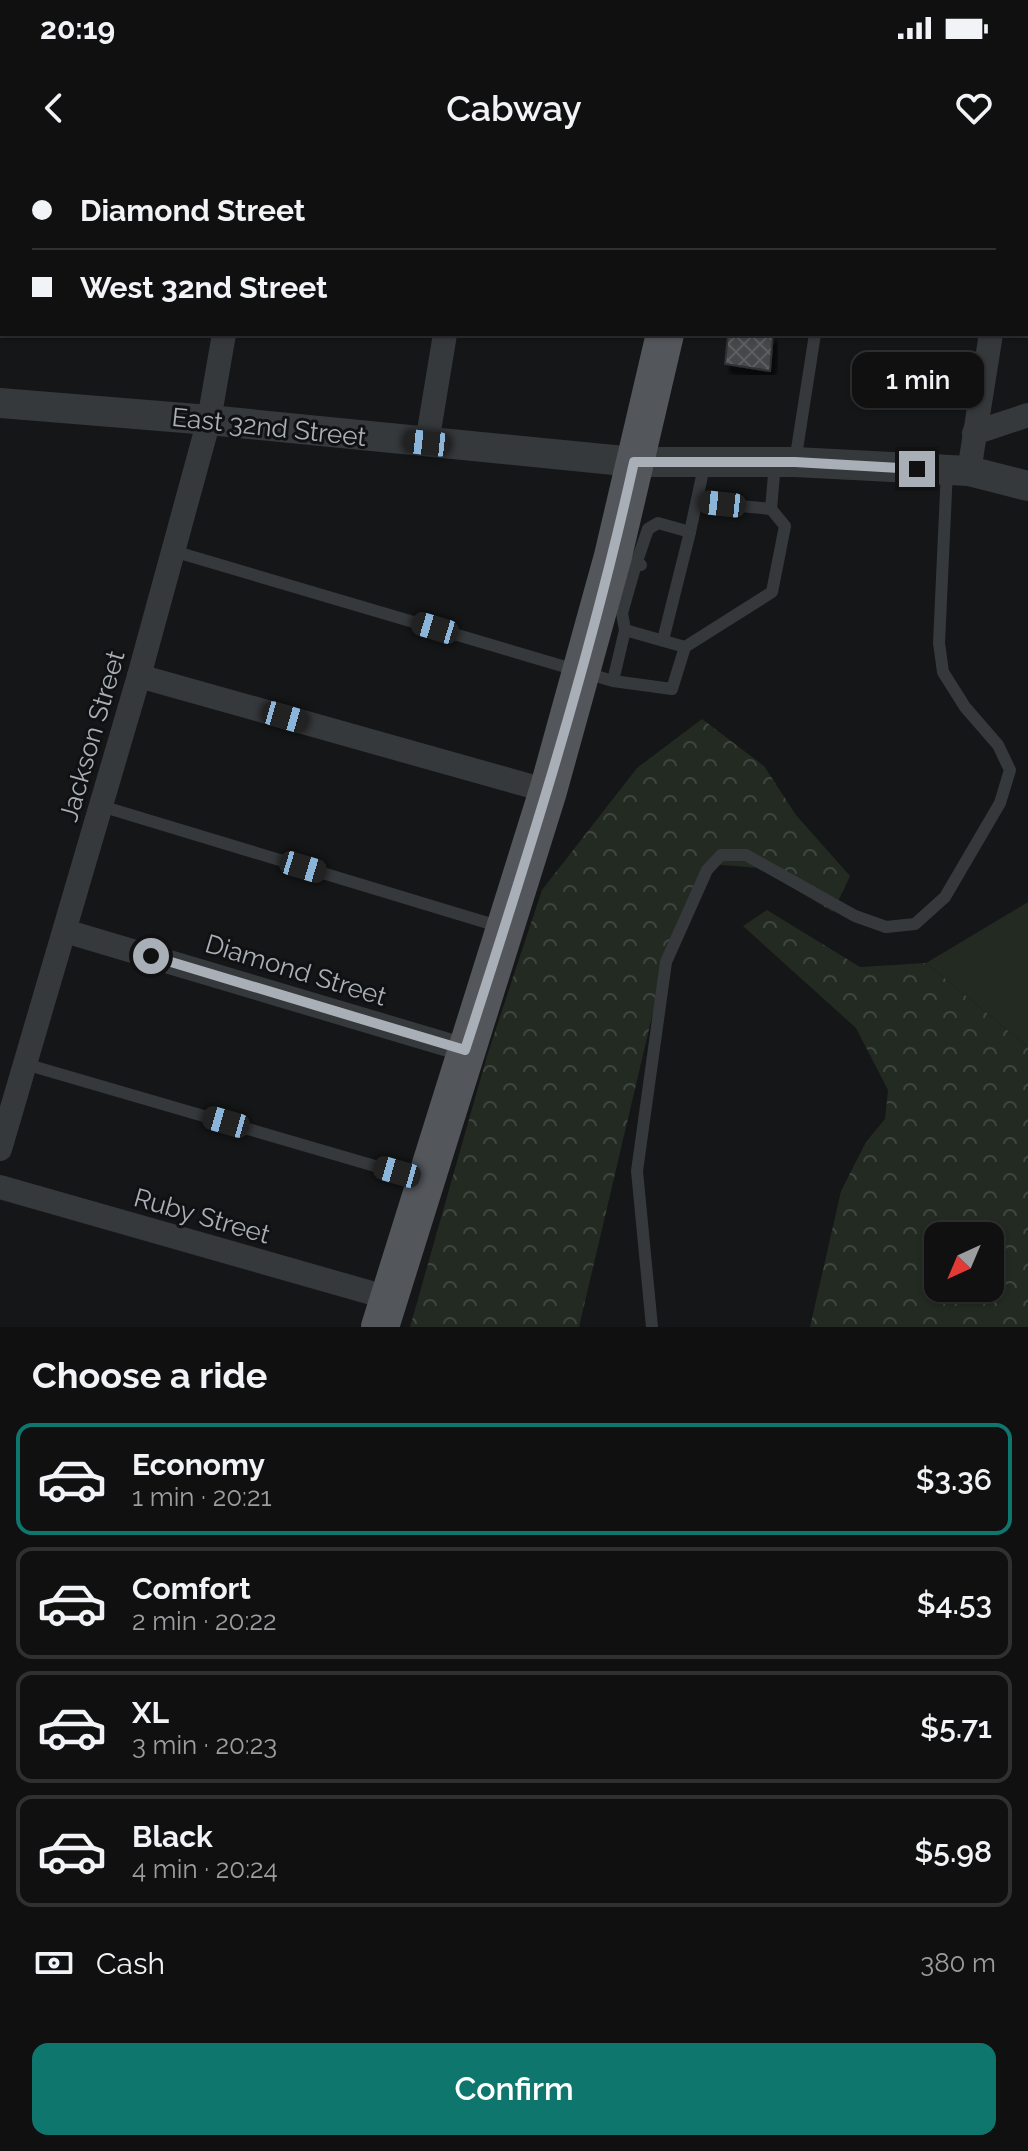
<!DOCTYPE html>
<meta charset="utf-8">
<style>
:root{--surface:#101011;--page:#1e1e1f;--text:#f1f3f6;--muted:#9c9d9f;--line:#303031;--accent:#0f766e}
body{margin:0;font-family:Raleway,sans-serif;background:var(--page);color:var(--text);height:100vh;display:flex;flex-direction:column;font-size:30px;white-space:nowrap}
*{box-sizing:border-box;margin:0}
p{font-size:26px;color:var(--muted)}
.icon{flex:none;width:44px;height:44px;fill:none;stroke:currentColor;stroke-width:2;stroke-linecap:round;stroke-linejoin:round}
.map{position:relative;height:1167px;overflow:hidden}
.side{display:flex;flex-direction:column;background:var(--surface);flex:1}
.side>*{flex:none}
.banner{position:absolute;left:0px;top:0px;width:1028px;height:176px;box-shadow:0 2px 6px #0004,0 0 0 2px var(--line);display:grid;align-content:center;height:176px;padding:0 32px;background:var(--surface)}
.needle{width:52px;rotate:224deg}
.tools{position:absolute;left:924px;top:1062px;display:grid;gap:16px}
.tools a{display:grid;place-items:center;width:80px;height:80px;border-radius:16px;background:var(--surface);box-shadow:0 2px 6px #0004,0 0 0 2px var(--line);font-size:40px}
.end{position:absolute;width:36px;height:36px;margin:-18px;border:10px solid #a8afb7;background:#111;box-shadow:0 0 0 4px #111}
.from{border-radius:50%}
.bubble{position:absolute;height:56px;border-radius:16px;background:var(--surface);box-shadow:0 2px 6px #0004,0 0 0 2px var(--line);font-size:26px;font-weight:600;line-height:56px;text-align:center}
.car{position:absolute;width:24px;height:48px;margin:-24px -12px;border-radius:10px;box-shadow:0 0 6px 2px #0007;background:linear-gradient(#222 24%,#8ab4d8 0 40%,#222 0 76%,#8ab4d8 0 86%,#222 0)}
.banner b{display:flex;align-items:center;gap:28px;height:76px;font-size:30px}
.banner b+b{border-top:2px solid var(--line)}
.banner i{width:20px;height:20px;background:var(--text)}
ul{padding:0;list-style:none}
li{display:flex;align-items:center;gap:24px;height:112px;margin:0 16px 12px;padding:0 16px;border:4px solid var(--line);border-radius:16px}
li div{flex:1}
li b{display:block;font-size:30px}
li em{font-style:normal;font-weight:600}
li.on{border-color:var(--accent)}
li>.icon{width:72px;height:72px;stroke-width:1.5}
h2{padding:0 32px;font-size:36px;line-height:96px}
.pay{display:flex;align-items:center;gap:20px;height:88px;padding:0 32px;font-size:30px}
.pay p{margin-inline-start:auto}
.action{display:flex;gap:16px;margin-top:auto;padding:16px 32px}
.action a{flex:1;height:92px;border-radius:16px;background:var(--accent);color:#fff;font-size:32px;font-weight:600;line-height:92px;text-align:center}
.status{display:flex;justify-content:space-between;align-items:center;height:56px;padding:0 40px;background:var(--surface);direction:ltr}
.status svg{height:22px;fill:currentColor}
header{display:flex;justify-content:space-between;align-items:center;height:104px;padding:0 32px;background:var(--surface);font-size:36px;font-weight:600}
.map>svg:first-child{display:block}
.green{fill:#222a22}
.forest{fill:url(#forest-crowns);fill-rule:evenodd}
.building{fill:url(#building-cross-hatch);stroke:#2f3033;stroke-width:2;filter:url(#shadow)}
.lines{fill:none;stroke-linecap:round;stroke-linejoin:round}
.service{stroke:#36393c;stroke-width:12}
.minor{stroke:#36393c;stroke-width:24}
.tertiary{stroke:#36393c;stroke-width:30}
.primary{stroke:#53565b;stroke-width:38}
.route{stroke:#a8afb7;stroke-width:10}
.labels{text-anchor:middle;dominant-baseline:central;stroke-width:6;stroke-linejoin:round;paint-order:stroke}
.street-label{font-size:26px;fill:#a8afb7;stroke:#101112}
</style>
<div class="status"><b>20:19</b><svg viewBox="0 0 49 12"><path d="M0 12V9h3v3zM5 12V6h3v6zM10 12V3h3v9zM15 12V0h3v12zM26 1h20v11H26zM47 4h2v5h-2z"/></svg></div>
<header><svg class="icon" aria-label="back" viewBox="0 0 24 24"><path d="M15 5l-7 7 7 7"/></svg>Cabway<svg class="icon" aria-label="heart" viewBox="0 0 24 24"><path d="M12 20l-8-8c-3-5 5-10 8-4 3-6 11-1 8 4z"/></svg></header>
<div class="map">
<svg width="1028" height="1167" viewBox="0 0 1028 1167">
<defs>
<pattern id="forest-crowns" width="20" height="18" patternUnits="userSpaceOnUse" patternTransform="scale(2)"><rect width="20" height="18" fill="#222a22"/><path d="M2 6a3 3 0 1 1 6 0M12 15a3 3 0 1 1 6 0" fill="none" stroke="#3f4640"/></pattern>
<pattern id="building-cross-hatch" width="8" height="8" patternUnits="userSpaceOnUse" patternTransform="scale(2)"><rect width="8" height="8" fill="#44464a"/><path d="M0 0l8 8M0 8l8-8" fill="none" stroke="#5c5e62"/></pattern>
<filter id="shadow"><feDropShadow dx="5" dy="9" stdDeviation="2" flood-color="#0009"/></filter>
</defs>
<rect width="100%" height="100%" fill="#151617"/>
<path class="green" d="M1028,742V887L926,803Z"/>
<g class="forest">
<path d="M702,559L764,606L796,655L850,716L833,752L760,708L710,704L670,780L579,1167H410L487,896L542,730L637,608Z"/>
<path d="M767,750L860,807L926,803L1028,887V1167H810L841,1031L866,982L885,959L888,930L856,868L743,766ZM938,1076H990V1128H938Z"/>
</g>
<path class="building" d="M728,174H773L770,211L725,204Z"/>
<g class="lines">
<g class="service">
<path d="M843,2L844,0"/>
<path d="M795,302L815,174"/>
<path d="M698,342L771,349L775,303"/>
<path d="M690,372L705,302"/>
<path d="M173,391L613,521L672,529L685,487L625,470L613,521"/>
<path d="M641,405L636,404L648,369L658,363L690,372L663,480"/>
<path d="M625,470L622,453L636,404L628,401"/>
<path d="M685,487L772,432L785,366L771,349"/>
<path d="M101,646L501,767"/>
<path d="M25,904L423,1020"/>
<path d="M652,1167L637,1011L666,802L707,710L721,695H746L855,756L886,767L915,764L945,737L1000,643L1010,610L998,585L965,547L943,512L939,483L947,310"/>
</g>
<g class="minor">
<path d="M254,2L255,0"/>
<path d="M473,2V0"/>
<path d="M1021,2V0"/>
<path d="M974,273L1028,255"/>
<path d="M427,283L445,174"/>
<path d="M969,311L991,174"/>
<path d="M139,516L548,631"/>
<path d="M65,771L465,890"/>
<path d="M0,989L139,516L209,260L224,174"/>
<path d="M0,1027L389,1138"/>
</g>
<path class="tertiary" d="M0,243L209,260L634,302H795L969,311L1028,326"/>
<g class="primary">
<path d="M695,2L696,0"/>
<path d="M380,1167L548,631L613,396L665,174"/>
</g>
</g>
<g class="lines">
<path class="route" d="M151,796L465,890C528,696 590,501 634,302H795L917,309"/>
</g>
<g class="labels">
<g class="street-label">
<text transform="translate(269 267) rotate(6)">East 32nd Street</text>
<text transform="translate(92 576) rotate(-74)">Jackson Street</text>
<text transform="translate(296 810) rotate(17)">Diamond Street</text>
<text transform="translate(202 1056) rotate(16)">Ruby Street</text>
</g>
</g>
</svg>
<div class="tools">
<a><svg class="needle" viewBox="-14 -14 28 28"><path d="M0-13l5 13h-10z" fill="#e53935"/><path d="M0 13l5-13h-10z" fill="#9c9d9f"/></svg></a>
</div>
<i class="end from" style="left:151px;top:796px"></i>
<i class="end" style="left:917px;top:309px"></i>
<div class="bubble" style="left:852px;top:192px;width:132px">1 min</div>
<i class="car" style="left:427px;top:283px;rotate:276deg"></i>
<i class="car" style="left:722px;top:344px;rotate:276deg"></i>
<i class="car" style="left:435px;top:468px;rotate:287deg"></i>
<i class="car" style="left:285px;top:557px;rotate:106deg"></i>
<i class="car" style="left:303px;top:707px;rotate:107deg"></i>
<i class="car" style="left:226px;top:962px;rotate:286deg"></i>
<i class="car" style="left:397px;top:1012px;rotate:286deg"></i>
<div class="banner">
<b><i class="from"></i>Diamond Street</b>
<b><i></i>West 32nd Street</b>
</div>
</div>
<section class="side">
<h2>Choose a ride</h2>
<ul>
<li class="on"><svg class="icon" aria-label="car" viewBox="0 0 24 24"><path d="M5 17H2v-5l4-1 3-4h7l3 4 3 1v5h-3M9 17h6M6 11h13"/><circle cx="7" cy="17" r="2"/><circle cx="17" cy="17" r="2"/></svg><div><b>Economy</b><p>1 min · 20:21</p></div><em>$3.36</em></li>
<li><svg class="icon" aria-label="car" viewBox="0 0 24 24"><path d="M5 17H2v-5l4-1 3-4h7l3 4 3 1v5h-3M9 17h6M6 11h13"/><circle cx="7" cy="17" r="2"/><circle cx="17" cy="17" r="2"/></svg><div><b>Comfort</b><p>2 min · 20:22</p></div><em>$4.53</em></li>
<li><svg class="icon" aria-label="car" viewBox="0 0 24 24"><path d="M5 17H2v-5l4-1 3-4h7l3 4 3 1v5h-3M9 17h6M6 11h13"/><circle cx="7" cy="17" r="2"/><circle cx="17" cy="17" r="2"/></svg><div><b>XL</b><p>3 min · 20:23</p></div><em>$5.71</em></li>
<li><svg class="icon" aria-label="car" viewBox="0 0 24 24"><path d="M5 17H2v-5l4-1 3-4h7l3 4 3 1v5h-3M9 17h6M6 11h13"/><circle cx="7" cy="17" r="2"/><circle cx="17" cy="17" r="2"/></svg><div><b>Black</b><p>4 min · 20:24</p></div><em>$5.98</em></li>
</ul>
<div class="pay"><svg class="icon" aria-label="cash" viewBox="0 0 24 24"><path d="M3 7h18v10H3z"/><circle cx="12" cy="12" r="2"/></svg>Cash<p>380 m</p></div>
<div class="action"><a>Confirm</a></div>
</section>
